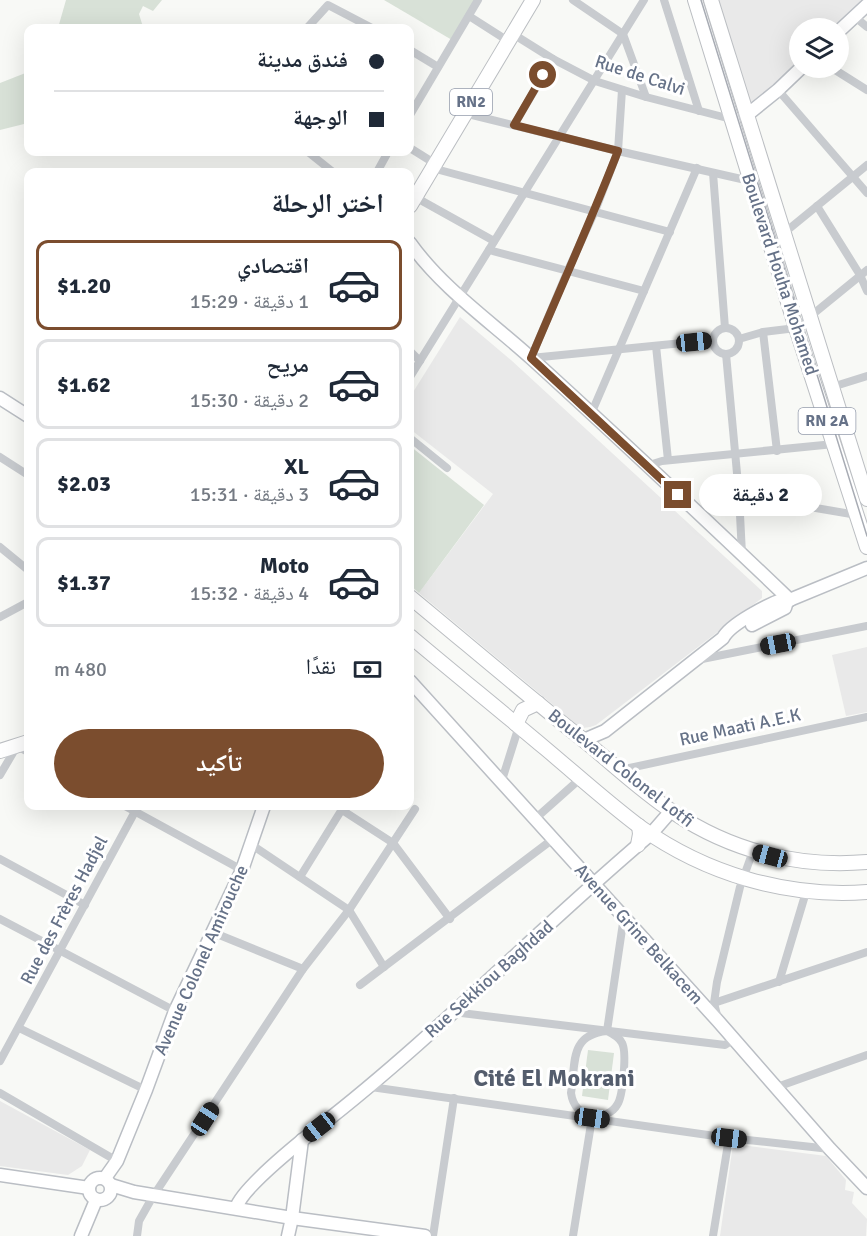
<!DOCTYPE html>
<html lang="ar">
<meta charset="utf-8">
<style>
:root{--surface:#fff;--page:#f6f6f7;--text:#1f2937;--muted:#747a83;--line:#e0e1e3;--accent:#7b4d2e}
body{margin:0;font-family:Signika,"Noto Naskh Arabic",sans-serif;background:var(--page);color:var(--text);direction:rtl;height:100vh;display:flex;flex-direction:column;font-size:22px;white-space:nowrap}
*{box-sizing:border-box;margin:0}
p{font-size:20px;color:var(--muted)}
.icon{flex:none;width:33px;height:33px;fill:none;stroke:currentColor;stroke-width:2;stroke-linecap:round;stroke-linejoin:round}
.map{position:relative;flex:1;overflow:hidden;direction:ltr}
.side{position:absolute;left:24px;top:168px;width:390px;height:642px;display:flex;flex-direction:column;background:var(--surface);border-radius:12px;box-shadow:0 6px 24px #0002;direction:rtl}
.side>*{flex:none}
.top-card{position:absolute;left:24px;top:24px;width:390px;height:132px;border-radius:12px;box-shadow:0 6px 24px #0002;direction:rtl;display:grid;align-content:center;height:132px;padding:0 30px;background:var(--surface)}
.controls{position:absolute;left:789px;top:18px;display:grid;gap:12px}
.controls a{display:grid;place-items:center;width:60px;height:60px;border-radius:50%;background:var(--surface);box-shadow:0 6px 24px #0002;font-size:30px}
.end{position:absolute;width:27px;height:27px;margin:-14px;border:8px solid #7b4d2e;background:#fff;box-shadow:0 0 0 3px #fff}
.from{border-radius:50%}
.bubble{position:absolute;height:42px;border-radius:21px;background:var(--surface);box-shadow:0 6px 24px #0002;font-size:20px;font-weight:700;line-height:42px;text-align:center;direction:rtl}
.car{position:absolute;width:18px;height:36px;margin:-18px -9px;border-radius:8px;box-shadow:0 0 4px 2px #0007;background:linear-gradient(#222 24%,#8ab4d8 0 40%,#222 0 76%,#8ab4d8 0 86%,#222 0)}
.top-card b{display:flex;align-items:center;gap:21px;height:57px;font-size:22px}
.top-card b+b{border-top:2px solid var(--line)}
.top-card i{width:15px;height:15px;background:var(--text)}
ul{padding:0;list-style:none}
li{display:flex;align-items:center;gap:18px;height:90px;margin:0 12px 9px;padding:0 18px;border:3px solid var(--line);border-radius:12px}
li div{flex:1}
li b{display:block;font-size:22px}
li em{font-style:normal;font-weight:700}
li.active{border-color:var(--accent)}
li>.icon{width:54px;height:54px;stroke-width:1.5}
h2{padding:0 30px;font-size:27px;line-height:72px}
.pay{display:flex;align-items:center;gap:15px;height:66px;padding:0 30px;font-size:22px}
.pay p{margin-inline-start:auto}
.cta{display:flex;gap:12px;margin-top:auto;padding:12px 30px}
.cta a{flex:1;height:69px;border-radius:36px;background:var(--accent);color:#fff;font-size:24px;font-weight:700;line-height:69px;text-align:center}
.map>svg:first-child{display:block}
.built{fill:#e9e9e9}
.green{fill:#d8e1d7}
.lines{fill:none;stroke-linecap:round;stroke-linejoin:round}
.secondary-casing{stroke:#babec4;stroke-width:15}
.primary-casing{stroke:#bbbec2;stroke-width:16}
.street{stroke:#c8cbcf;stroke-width:8}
.secondary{stroke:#fff;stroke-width:12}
.primary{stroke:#fff;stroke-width:14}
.tram{stroke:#a8acb4;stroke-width:1.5}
.route{stroke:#7b4d2e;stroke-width:8}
.labels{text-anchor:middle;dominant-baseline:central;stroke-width:6;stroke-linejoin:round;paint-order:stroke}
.shield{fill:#fff;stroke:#949cac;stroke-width:1.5}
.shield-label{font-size:16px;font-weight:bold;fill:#667288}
.street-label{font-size:18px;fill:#667288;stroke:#fff}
.district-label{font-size:24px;font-weight:bold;fill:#545d6d;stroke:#fff}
</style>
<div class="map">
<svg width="867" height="1236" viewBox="0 0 867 1236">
<rect width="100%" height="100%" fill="#f8f9f6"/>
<g class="built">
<path d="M718,0H864L834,28H800L799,61L755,104L751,105Z"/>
<path d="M460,317L511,360L762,591V598L596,725L590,727L583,728L576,724L419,593L493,494L410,429V397Z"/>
<path d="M867,647V712L846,716L832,655Z"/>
<path d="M0,1101L90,1150L82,1166L68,1175L0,1166Z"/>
<path d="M733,1144L826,1156L846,1180L845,1190L854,1192L852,1203L867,1219L866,1236H720Z"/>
</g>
<g class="green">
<path d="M66,0H162L153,11L143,6L139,14L143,27L141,28H58Z"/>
<path d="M384,0H476L452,40Z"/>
<path d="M28,72V123L0,130V83Z"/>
<path d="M410,446L484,505L419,593L410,585Z"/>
<path d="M588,1050L614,1053L608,1100L582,1096Z"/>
</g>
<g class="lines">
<defs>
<g id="secondary">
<path d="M838,32L867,5"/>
<path d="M747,115L778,90L801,68"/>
<path d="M410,243C442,288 490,321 531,358C619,438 705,519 790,600"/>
<path d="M0,398L28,416"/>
<path d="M752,625L785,608L787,601"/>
<path d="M410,681L718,1021L830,1149L867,1188"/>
<path d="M584,740L605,731L723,638C730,624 769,604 784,599L787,601L867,568"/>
<path d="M0,1175L89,1188"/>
<circle cx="100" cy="1189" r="11"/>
<path d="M105,1178L117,1161L146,1090L175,1011L242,870L264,806"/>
<path d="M111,1185L134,1192L292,1218L425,1236"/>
<path d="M236,1208C242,1188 301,1141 320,1126C436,1036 538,929 651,834L671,811"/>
<path d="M81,1236L96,1200"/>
<path d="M288,1236L292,1218L302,1140"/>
</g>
<g id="primary">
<path d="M695,0L796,328L867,547"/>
<path d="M711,0L867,499"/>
<path d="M410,206L533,0"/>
<path d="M410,597C467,644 523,692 581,738C612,763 641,791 673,812C731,851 798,868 867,862"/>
<path d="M410,636C455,674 501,711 546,749C577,775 608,803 640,827C706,874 787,898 867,892"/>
<path d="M516,724L523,710L538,703"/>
<path d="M0,751L28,742"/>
<path d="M638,845L640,834L639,826"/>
</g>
</defs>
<use href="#secondary" class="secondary-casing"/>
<use href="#primary" class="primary-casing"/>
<g class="street">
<path d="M573,0L623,34L646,97"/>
<path d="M664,0L699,111"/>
<path d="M469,16L508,41"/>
<path d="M855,17L867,27"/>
<path d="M307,28L328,5L372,28"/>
<path d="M513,34L553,59L595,81L646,97L731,119L747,115"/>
<path d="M410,50L438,67"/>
<path d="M832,68L867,90"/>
<path d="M622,90L618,151L595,211L568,270L531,358L713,340"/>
<path d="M778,90L867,193"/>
<path d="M464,113L618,151L750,181"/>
<path d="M410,115L478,0"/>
<path d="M514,125L553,59"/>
<path d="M410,148L434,163"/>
<path d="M308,152L333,172"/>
<path d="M432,168L670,232"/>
<path d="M377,172L388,152"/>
<path d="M713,173L725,328"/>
<path d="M415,197L494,241"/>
<path d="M817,206L860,275L867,291"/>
<path d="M784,233L867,165"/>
<path d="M489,250L644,291"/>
<circle cx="726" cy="341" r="13"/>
<path d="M763,332L777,451"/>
<path d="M739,339L763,332L796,328L867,270"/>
<path d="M656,346L668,460"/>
<path d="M410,351L420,361"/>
<path d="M726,354L739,495L742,554"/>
<path d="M410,377L644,0"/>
<path d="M832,387L867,376"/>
<path d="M591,414L697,168"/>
<path d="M410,438L447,468"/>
<path d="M0,457L28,475"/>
<path d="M646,466L662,461L834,444"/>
<path d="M739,495L857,515"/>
<path d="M0,547L28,570"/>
<path d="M0,617L28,602"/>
<path d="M697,660L867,626"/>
<path d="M620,770L867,717"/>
<path d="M0,775L17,746L28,752"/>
<path d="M502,780L519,726"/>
<path d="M125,806L242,870"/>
<path d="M342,810L393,843L450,919"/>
<path d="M536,818L581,778"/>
<path d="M252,845L349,910L384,967"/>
<path d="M0,859L85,905"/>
<path d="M300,877L344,806"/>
<path d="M0,919L175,1011"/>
<path d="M212,932L303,969"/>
<path d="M779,982L806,892"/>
<path d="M360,985L553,839"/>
<path d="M714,1003L867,952"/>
<path d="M453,1012L725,1045L734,1039"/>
<path d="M718,1019L714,1003L717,982L740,887L753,851"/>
<path d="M19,1028L146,1090"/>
<path d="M607,1031C613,1034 619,1037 622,1043C627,1052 623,1097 617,1105C612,1114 601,1116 592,1118C580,1112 573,1107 571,1093C576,1062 569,1035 607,1031Z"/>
<path d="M607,1031L624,916"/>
<path d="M0,1061L138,806"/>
<path d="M371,1087L729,1138L830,1149"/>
<path d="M777,1087L867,1055"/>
<path d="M0,1093L117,1161"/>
<path d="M137,1236L139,1221L152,1198L303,969L349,910L415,809"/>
<path d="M433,1236L454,1098"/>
<path d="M573,1236L592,1118"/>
<path d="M713,1236L729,1138"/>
</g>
<use href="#secondary" class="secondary"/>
<use href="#primary" class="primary"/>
<path class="tram" d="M701,0L867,536"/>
</g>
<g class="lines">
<path class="route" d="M543,75L514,125L618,151C591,221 560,289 531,358L678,495"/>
</g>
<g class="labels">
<g class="shield">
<rect x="450" y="89" width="42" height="26" rx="4.5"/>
<rect x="798.5" y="408" width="57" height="26" rx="4.5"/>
</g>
<g class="shield-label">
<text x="471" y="102">RN2</text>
<text x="827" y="421">RN 2A</text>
</g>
<g class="street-label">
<text transform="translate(640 75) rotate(18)">Rue de Calvi</text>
<text transform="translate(780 274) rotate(72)">Boulevard Houha Mohamed</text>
<text transform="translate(740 727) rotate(-12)">Rue Maati A.E.K</text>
<text transform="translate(621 768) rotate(38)">Boulevard Colonel Lotfi</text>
<text transform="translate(64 910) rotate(-62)">Rue des Frères Hadjel</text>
<text transform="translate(639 934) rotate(48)">Avenue Grine Belkacem</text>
<text transform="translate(201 960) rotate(-66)">Avenue Colonel Amirouche</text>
<text transform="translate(489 979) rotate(-42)">Rue Sekkiou Baghdad</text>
</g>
<g class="district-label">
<text x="554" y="1078">Cité El Mokrani</text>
</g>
</g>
</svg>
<div class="controls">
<a><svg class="icon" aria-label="layers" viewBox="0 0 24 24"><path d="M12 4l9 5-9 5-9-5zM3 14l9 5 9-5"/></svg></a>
</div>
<i class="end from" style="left:543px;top:75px"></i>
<i class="end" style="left:678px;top:495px"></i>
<div class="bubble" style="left:699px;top:474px;width:123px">2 دقيقة</div>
<i class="car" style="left:694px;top:342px;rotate:84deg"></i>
<i class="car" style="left:778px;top:644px;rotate:259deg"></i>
<i class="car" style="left:770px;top:856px;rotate:285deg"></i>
<i class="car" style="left:592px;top:1118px;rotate:98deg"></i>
<i class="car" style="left:205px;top:1119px;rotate:33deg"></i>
<i class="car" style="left:319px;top:1127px;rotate:232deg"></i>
<i class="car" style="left:729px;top:1138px;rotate:97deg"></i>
<div class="top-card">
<b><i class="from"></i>فندق مدينة</b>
<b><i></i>الوجهة</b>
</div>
<section class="side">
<h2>اختر الرحلة</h2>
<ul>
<li class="active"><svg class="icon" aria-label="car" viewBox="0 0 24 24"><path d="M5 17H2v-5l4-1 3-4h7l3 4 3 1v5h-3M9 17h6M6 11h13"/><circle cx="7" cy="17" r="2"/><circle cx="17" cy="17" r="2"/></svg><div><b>اقتصادي</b><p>1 دقيقة · 15:29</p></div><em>$1.20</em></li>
<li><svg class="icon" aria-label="car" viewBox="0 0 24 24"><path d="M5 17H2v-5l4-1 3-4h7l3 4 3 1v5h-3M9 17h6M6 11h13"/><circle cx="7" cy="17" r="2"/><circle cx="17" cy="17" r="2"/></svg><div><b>مريح</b><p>2 دقيقة · 15:30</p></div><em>$1.62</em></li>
<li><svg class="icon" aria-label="car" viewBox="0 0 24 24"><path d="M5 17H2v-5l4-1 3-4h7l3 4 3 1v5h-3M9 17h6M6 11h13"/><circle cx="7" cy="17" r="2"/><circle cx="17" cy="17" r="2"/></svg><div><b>XL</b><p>3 دقيقة · 15:31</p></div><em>$2.03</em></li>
<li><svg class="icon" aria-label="car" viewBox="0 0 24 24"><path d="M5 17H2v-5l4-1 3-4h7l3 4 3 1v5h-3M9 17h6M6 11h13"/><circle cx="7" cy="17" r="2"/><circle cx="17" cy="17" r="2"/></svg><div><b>Moto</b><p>4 دقيقة · 15:32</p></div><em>$1.37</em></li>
</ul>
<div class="pay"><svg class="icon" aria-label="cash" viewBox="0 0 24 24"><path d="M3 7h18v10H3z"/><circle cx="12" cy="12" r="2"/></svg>نقدًا<p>480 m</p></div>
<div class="cta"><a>تأكيد</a></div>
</section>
</div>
